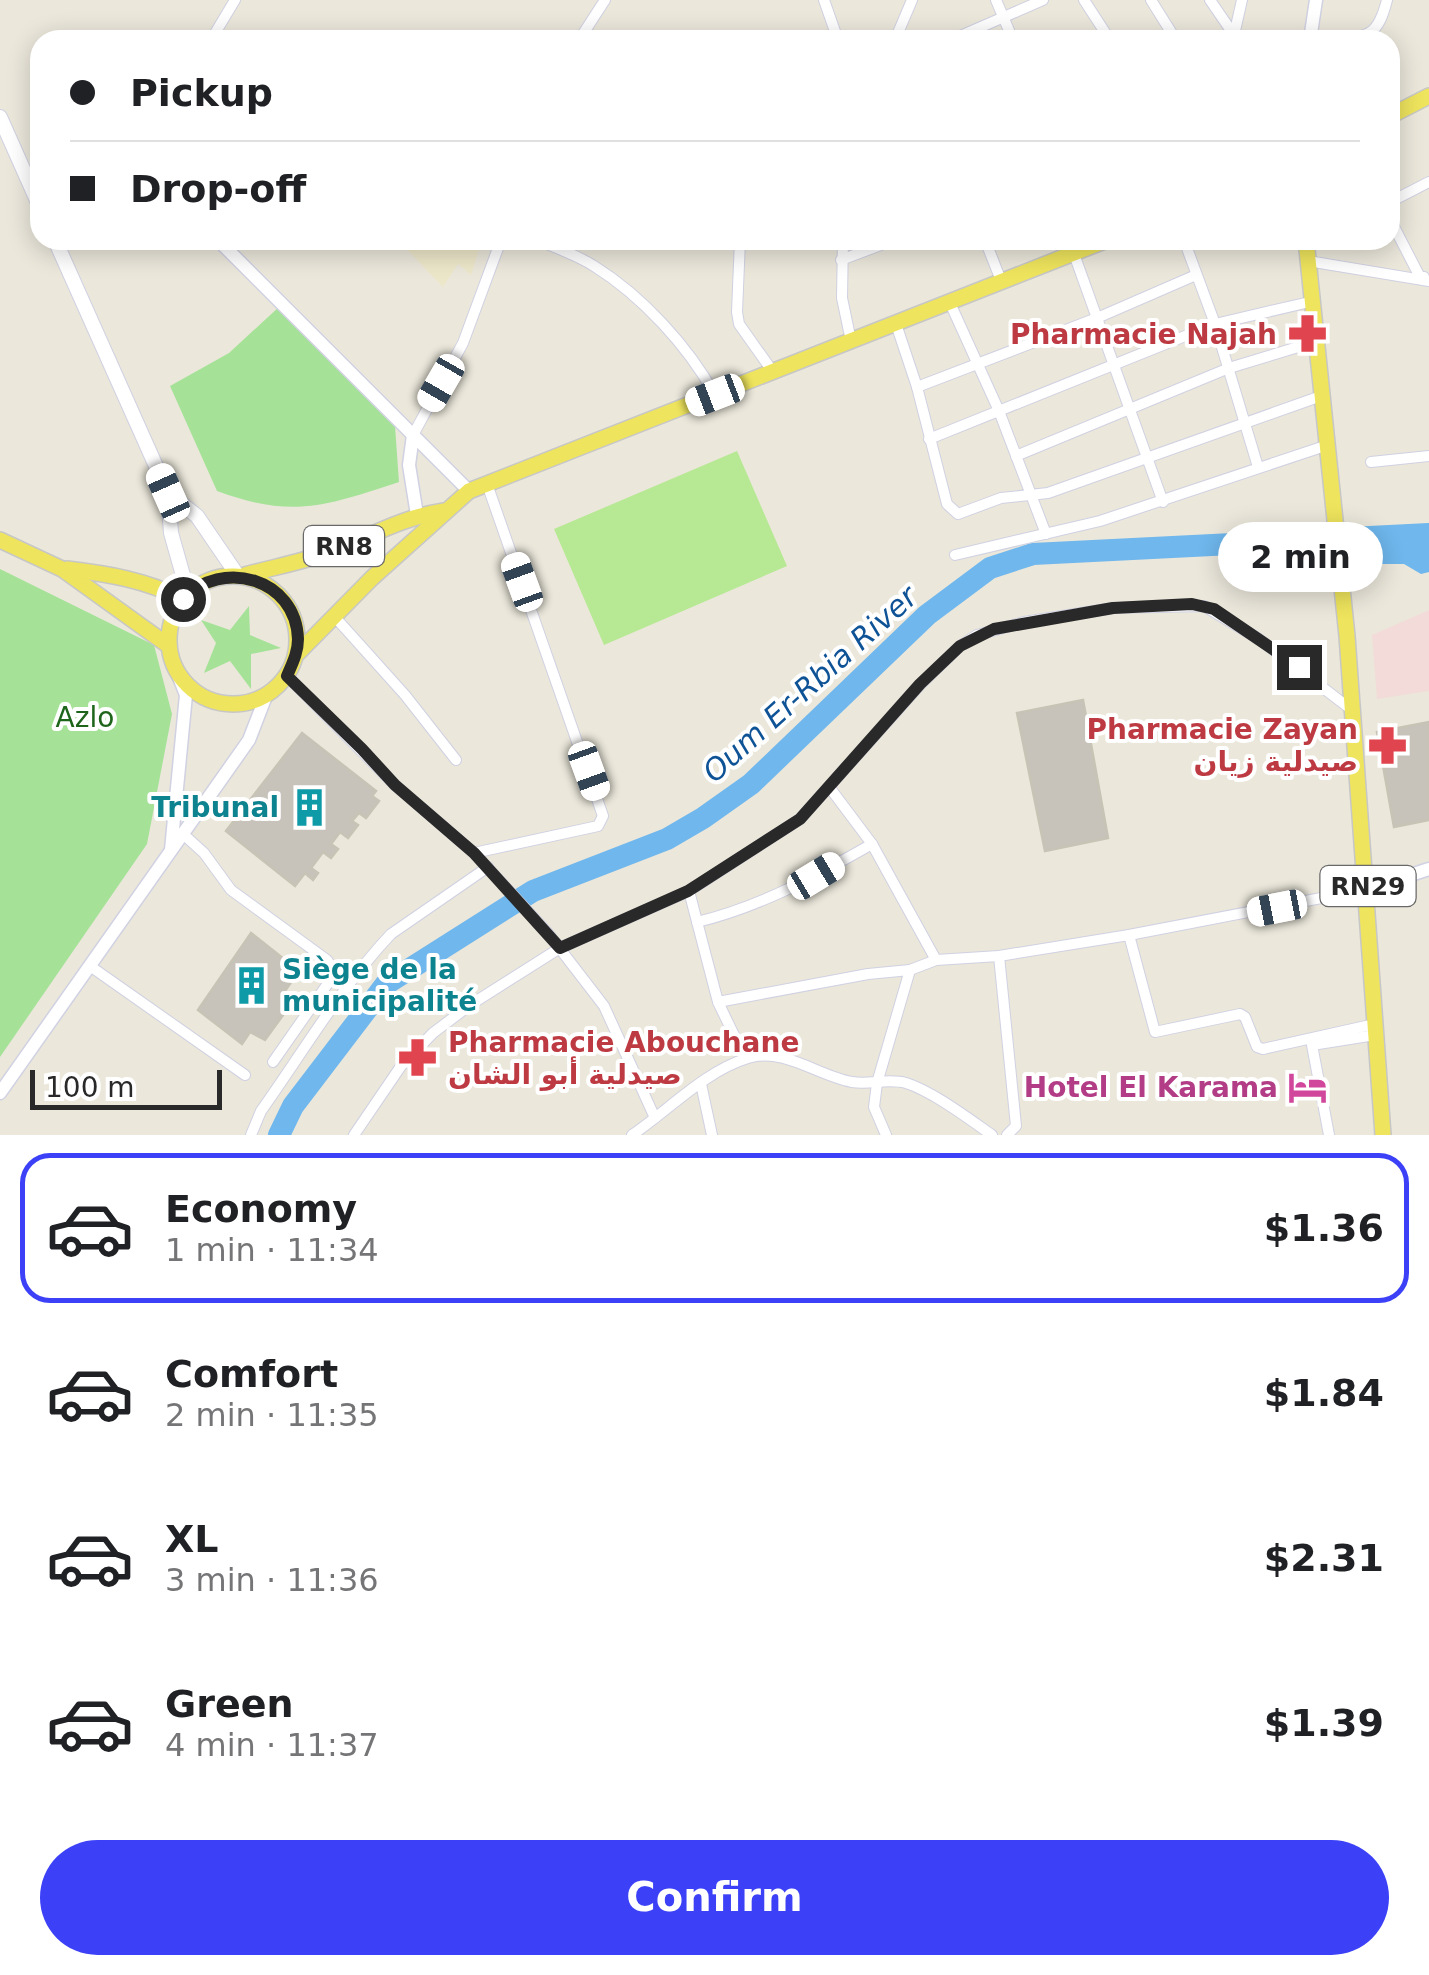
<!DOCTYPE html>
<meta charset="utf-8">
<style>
:root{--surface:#fff;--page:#f6f6f6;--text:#202124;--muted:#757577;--line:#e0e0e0;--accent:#3c41f7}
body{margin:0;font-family:"DejaVu Sans",Cairo,sans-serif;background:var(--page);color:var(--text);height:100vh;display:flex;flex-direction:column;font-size:38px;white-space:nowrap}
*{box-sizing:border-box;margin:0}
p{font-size:32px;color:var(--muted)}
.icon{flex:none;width:55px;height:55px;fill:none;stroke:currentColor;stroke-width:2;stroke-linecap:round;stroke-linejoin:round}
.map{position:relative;height:1135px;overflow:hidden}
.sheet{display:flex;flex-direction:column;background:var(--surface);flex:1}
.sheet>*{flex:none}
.banner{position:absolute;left:30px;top:30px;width:1370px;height:220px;border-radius:30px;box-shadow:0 5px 25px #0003;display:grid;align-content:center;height:220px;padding:0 40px;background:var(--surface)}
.scale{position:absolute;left:30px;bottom:25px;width:192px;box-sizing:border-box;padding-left:10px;border:5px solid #292929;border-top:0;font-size:28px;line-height:35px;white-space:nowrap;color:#292929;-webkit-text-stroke:8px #fff;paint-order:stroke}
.end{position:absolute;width:45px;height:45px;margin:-22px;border:12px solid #292929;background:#fff;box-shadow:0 0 0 5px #fff}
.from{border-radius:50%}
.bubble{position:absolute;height:70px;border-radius:35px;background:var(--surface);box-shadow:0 5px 25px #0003;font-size:32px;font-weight:700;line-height:70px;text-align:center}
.car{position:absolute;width:30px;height:60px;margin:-30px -15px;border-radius:12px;box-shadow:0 0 8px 2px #0007;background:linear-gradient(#fff 24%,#345 0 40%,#fff 0 76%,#345 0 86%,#fff 0)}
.banner b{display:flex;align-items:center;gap:35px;height:95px;font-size:38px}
.banner b+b{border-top:2px solid var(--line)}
.banner i{width:25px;height:25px;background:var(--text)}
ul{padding:18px 0 0;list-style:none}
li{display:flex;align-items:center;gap:30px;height:150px;margin:0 20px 15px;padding:0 20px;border:5px solid transparent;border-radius:30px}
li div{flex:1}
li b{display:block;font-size:38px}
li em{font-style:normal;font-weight:700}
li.selected{border-color:var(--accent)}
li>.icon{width:90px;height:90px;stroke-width:1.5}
.button{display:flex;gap:20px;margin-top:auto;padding:20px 40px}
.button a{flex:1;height:115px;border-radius:60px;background:var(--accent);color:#fff;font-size:40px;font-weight:700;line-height:115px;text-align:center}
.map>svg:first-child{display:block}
.education{fill:#ede7ca}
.medical{fill:#f2dbd8}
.green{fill:#a5e298}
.pitch{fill:#b7e994}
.water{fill:#6fb7ed}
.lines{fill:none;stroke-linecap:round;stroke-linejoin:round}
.river{stroke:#6fb7ed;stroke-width:22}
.building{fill:#c7c3bb;stroke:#c7c3b5;stroke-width:2.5}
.minor-casing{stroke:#d0d1e2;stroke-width:12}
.tertiary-casing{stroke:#d0d1e2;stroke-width:15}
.secondary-casing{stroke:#d0d1e2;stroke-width:16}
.primary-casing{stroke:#c7c7c7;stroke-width:18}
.minor{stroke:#fff;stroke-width:10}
.tertiary{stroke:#fff;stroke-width:12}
.secondary{stroke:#fff;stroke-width:14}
.primary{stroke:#eee45d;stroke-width:15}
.route{stroke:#292929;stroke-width:12}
.labels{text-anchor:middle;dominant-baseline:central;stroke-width:8;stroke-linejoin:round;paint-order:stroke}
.shield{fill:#fff;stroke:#696969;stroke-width:2.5}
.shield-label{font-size:25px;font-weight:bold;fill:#292929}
.health-label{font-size:28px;font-weight:bold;fill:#be3a42;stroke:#fff;text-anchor:end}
.park-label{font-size:28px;fill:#1e651b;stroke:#fff}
.culture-label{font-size:28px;font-weight:bold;fill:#0d838f;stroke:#fff;text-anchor:end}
.hotel-label{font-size:28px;font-weight:bold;fill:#b23c85;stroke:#fff;text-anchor:end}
.water-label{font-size:30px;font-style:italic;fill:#0f5397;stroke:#fff}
</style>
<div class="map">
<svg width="1429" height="1135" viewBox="0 0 1429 1135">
<rect width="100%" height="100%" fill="#ebe7db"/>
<path class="education" d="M398,240H482L471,275L458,264L443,287Z"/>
<path class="medical" d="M1429,610V691L1377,699L1372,635Z"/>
<g class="green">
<path d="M280,306L395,426L399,482C325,506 293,519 217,491L170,386L229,353Z"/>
<path d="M0,569L154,645L172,714L147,844L0,1057Z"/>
<path d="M249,606L250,635L281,648L251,654V689L230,661L204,673L216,643L201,620L230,630Z"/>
</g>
<path class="pitch" d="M737,451L787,566L604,645L554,529Z"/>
<path class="water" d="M1429,527V572L1421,574L1404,564H1350V536Z"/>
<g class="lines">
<path class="river" d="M279,1135L293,1106L386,984L533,891L667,839L703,818L751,784L927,615L990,568L1033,554L1429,534"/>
</g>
<g class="building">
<path d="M1083,700L1108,838L1045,851L1017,713Z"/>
<path d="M1429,722V820L1394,827L1377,732Z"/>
<path d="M302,733L376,791L372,796L379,801L366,818L359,813L352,821L358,825L348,838L340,832L331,844L338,849L331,858L323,852L311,868L318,873L313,880L305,873L295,886L226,831Z"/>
<path d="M251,933L299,971L280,998L291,1004L265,1040L250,1032L242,1044L198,1010Z"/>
</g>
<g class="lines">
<defs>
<g id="minor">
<path d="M824,0L838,40"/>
<path d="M996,0L1013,40"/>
<path d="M1084,0L1110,40"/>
<path d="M1151,0L1176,40"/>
<path d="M1210,0L1234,35"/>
<path d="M211,40L235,0"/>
<path d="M579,40L605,0"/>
<path d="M895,40L912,0"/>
<path d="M951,40L1043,0"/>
<path d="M1229,40L1234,35L1242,0"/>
<path d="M1336,40C1370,36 1378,35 1387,0"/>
<path d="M1390,202L1429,182"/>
<path d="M1390,219L1421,279L1424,277"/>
<path d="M537,240C556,248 577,255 594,266C642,296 688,346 715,395"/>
<path d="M740,240L737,312L739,324L773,372"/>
<path d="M843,240L842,298L851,341"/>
<path d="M985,240L1002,283"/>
<path d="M1184,240L1215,324L1258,467"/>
<path d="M1074,254L1163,502"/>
<path d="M841,260L894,240"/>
<path d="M1308,261L1429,281"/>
<path d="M950,303L999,411L1046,534"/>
<path d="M896,324L917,387L947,504L958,514L1001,498L1048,493L1324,395"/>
<path d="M917,387L1097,318L1196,275"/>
<path d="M413,435L463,343L501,240"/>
<path d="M929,439L1215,324L1314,301"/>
<path d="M1016,456L1229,368L1318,341"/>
<path d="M1371,462L1429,456"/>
<path d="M955,555L1100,521L1328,445"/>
<path d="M334,616L405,695L456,760"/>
<path d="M287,676L395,785L474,853L547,932L604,1006L655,1118"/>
<path d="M830,788L872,844L936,960"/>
<path d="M183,834L204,853L231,890L327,960L332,968L331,979L273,1062"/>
<path d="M474,853L598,826L603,816L487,484"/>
<path d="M689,891L718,1002L745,1058"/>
<path d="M697,922C760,907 816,876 872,844"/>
<path d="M1129,935L1155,1032L1240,1014L1245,1017L1257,1047L1263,1049L1375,1024"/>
<path d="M999,956L1016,1126L1007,1135"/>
<path d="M90,966L245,1075"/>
<path d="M718,1002L868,974L910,970L936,960L999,956L1129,935L1368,889"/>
<path d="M701,1084L712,1135"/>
<path d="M251,1135L261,1111C303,1052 341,987 391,934L488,867"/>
<path d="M354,1135L401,1066L433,1033L470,1005L560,948L689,891L800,819L920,685L960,646L977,635L1024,622L1113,608L1204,606L1259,639L1352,710"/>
<path d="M632,1135C669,1110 705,1071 748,1058C784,1047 818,1076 852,1082C870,1085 888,1078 906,1083C932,1091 969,1119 992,1135"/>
<path d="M886,1135L874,1107L877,1083L910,970"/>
<path d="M1329,1135L1312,1045L1375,1035"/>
</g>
<g id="tertiary">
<path d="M1310,40L1316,0"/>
<path d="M218,240L469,491"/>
<path d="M413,435L409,465L417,515"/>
<path d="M171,850L186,695L177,672"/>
<path d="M1368,889L1429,869"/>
<path d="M0,1093L249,740L266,696"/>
</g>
<g id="secondary">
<path d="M0,117L40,207"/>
<path d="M55,240L168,493L171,533L188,593"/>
<path d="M168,493L197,516L238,576"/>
</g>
<g id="primary">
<path d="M1390,116L1429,96"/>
<path d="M1306,240L1347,636L1383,1135"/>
<path d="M0,540L62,569L169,646"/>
<path d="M67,569C109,574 145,580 183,599"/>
<path d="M245,575C274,567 307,561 335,550C373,535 403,517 444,511"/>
<circle cx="233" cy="640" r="64"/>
<path d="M296,655L372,578L469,491L1107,240"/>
</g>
</defs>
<use href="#minor" class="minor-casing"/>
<use href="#tertiary" class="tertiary-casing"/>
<use href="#secondary" class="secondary-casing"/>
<use href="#primary" class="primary-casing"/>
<use href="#minor" class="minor"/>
<use href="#tertiary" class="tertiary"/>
<use href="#secondary" class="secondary"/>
<use href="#primary" class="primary"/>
</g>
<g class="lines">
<path class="route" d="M183,599C222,558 296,578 298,639C298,653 292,664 287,676L362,749L395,785L474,853L560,948L688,891L800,819L920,684L960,646L994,629L1113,608L1192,604L1214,609L1299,667"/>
</g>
<defs>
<symbol id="pharmacy-bare" viewBox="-9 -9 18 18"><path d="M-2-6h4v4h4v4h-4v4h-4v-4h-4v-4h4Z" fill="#e0444e" stroke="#fff" stroke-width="2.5" paint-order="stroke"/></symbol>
<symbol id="building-bare" viewBox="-9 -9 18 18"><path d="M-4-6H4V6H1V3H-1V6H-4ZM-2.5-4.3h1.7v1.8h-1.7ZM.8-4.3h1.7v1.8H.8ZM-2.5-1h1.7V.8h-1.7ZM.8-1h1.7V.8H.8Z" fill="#0f9aa8" stroke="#fff" stroke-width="2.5" paint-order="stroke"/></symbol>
<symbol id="hotel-bare" viewBox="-9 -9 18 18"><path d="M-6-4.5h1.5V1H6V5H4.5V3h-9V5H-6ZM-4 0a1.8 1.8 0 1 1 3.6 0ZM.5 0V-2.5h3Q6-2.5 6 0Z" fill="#d1479c" stroke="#fff" stroke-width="2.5" paint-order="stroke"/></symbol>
</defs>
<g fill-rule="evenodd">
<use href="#pharmacy-bare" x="1280" y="306" width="55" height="55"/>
<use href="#pharmacy-bare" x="1360" y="718" width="55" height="55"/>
<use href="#building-bare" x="282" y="780" width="55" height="55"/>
<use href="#building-bare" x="224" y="958" width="55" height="55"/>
<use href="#pharmacy-bare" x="390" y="1030" width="55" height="55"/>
<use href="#hotel-bare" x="1280" y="1060" width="55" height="55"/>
</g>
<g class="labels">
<g class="shield">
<rect x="304" y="526" width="80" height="40" rx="8"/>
<rect x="1320.5" y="866" width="95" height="40" rx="8"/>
</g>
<g class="shield-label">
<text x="344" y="546">RN8</text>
<text x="1368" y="886">RN29</text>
</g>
<g class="health-label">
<text x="1277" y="334">Pharmacie Najah</text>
<text x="1358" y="729">Pharmacie Zayan<tspan x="1358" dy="32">صيدلية زيان</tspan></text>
<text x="448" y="1042" text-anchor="start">Pharmacie Abouchane<tspan x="448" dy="32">صيدلية أبو الشان</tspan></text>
</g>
<g class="park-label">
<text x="85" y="717">Azlo</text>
</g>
<g class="culture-label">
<text x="279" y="807">Tribunal</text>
<text x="282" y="969" text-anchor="start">Siège de la<tspan x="282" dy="32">municipalité</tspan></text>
</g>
<g class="hotel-label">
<text x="1278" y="1087">Hotel El Karama</text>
</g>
<g class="water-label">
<text transform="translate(810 684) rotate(-42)">Oum Er-Rbia River</text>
</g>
</g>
</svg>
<div class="scale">100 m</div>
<i class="end from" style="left:183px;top:599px"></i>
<i class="end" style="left:1299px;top:667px"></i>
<div class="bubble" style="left:1218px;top:522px;width:165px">2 min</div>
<i class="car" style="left:441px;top:383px;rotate:210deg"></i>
<i class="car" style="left:715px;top:395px;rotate:249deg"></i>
<i class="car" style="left:168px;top:493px;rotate:336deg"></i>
<i class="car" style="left:522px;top:582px;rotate:340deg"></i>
<i class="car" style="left:589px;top:771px;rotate:160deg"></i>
<i class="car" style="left:816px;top:876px;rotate:59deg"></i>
<i class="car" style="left:1277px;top:908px;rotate:259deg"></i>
<div class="banner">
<b><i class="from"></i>Pickup</b>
<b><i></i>Drop-off</b>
</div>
</div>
<section class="sheet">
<ul>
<li class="selected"><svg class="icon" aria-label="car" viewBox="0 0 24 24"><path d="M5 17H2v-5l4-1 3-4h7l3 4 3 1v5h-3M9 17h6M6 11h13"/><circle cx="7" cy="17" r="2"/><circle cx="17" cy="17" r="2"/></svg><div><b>Economy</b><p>1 min · 11:34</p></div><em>$1.36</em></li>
<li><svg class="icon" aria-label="car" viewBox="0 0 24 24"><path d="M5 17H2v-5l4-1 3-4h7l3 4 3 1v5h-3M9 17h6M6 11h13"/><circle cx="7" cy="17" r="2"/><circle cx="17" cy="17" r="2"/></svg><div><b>Comfort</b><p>2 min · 11:35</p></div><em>$1.84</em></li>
<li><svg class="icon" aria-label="car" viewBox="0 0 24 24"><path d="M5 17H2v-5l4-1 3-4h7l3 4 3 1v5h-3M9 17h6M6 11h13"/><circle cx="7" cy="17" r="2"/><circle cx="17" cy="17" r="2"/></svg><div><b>XL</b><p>3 min · 11:36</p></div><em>$2.31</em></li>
<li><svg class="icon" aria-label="car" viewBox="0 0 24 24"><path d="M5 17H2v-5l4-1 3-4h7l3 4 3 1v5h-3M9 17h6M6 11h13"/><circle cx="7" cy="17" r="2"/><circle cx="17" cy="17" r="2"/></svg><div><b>Green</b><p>4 min · 11:37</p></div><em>$1.39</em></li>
</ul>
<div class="button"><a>Confirm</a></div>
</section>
